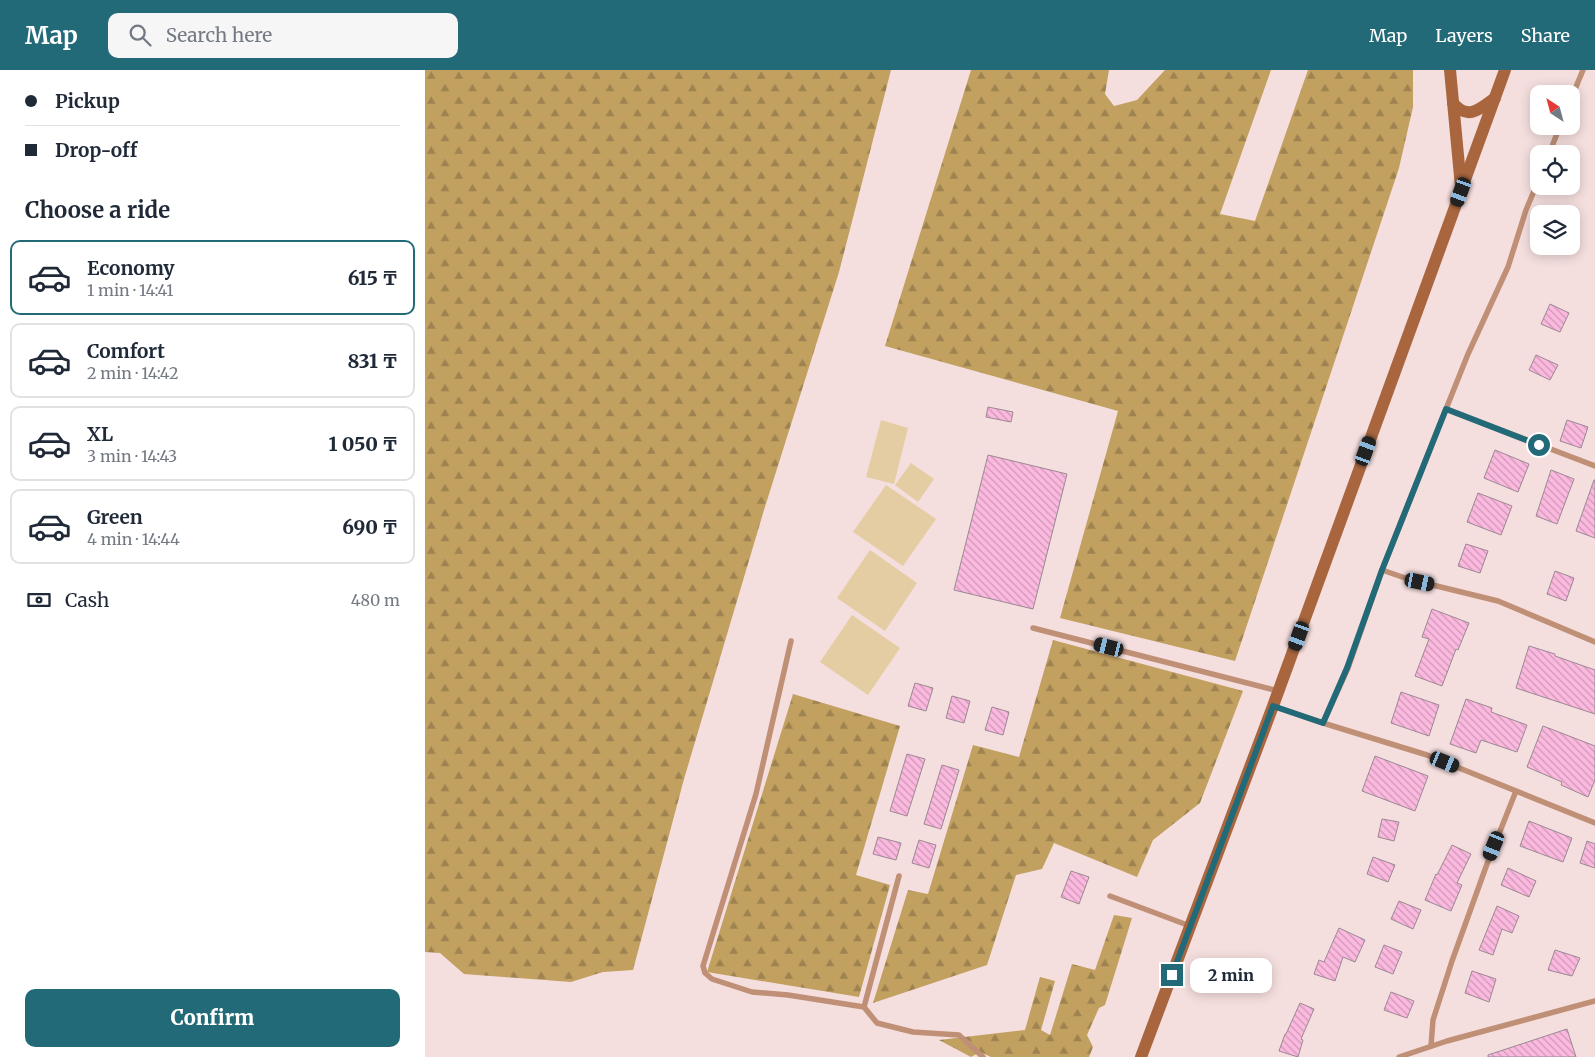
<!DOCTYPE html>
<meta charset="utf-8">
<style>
:root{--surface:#fff;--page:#f6f6f7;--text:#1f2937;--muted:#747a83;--line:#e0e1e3;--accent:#226a77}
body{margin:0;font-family:Merriweather,serif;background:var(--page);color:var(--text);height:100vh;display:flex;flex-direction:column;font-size:19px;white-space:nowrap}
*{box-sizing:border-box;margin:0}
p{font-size:16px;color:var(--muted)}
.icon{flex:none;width:28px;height:28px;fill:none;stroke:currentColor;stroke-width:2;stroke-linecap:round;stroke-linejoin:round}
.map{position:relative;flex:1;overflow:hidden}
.details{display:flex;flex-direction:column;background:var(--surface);width:425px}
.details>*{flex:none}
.hud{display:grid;align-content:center;height:110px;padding:0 25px;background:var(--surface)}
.needle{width:32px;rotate:324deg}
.controls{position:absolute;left:1105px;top:15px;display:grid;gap:10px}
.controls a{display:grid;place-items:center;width:50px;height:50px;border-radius:10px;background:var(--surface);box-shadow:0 2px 12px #0003;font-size:25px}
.end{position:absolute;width:22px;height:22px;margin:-11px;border:6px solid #226a77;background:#fff;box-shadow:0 0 0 2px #fff}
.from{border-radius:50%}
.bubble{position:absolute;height:35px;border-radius:10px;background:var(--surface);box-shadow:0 2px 12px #0003;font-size:16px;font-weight:800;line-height:35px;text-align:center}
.car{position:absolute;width:15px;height:30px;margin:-15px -8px;border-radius:6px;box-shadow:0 0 4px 1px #0007;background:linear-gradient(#222 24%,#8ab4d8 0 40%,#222 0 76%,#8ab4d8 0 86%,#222 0)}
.hud b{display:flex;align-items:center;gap:18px;height:48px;font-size:19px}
.hud b+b{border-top:1px solid var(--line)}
.hud i{width:12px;height:12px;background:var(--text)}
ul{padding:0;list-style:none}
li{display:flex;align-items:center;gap:15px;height:75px;margin:0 10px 8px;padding:0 15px;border:2px solid var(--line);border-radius:10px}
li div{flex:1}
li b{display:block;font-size:19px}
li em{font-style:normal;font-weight:800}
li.selected{border-color:var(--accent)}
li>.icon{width:45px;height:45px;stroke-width:1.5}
h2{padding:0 25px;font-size:22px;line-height:60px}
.pay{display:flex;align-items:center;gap:12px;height:55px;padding:0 25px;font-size:19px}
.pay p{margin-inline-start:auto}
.primary-button{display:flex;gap:10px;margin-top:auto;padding:10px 25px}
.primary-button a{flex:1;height:58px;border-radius:10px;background:var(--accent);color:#fff;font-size:20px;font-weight:800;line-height:58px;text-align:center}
header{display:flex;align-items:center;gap:30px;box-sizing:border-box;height:70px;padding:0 25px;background:var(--accent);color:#fff}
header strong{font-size:24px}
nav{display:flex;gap:28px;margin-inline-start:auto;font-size:18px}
.search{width:350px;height:45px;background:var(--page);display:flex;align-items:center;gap:12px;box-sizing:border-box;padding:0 18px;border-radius:10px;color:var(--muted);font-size:19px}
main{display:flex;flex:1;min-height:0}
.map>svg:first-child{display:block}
.forest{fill:url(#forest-firs)}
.garden{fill:#e4cda2}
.building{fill:url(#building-back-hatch);stroke:#9a8892}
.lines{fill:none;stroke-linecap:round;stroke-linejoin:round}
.lane{stroke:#bf9076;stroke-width:5.5}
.secondary{stroke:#a9663e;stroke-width:12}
.route{stroke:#226a77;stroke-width:6}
</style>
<header>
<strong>Map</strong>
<div class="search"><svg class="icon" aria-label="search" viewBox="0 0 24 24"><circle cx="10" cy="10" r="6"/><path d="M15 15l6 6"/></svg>Search here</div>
<nav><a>Map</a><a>Layers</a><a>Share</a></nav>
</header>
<main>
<section class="details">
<div class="hud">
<b><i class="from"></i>Pickup</b>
<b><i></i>Drop-off</b>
</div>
<h2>Choose a ride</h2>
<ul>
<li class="selected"><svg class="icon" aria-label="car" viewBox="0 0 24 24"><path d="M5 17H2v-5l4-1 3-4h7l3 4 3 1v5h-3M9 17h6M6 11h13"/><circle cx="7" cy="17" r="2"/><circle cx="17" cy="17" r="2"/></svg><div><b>Economy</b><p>1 min · 14:41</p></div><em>615 ₸</em></li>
<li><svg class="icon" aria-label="car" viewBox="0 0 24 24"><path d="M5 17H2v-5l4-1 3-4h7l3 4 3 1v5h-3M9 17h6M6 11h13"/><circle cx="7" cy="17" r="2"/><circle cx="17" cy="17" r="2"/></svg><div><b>Comfort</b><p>2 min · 14:42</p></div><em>831 ₸</em></li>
<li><svg class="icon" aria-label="car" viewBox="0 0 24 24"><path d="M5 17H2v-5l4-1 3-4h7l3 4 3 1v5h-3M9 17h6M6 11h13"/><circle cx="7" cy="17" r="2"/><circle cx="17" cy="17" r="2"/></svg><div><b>XL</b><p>3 min · 14:43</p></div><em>1 050 ₸</em></li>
<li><svg class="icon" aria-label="car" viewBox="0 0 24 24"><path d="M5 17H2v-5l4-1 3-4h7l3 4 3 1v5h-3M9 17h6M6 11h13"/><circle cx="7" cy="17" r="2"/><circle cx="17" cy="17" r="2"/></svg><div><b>Green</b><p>4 min · 14:44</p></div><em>690 ₸</em></li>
</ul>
<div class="pay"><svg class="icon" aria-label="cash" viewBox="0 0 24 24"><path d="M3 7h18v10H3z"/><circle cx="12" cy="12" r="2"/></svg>Cash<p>480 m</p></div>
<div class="primary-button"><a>Confirm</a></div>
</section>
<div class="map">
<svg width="1170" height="987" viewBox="0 0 1170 987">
<defs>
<pattern id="forest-firs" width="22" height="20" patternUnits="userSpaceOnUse" patternTransform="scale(1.25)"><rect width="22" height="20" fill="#c1a060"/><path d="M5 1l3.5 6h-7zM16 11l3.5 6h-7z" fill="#9e8350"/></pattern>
<pattern id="building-back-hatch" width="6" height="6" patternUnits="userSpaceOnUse" patternTransform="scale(1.25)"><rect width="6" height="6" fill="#fcb9df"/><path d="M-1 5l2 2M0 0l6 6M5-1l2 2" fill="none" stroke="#cd97b6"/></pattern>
</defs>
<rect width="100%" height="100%" fill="#f5dede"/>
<g class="forest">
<path d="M0,0H466L414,202L339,440L259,709L208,900L178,902L146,912L39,904L15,883L0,882Z"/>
<path d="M546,0H684L680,24L689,36L712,30L740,0H846L795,144L830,151L883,0H988V37L974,98L810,591L635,548L693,341L460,276Z"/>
<path d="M628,570L818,621L775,733L728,770L712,807L629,773L617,799L591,805L562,895L448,933L483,820L503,824L548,675L594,687Z"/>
<path d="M368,624L475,656L431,805L465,815L434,927L282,902Z"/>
<path d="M689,845L707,848L680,935L674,938L662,965L668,977L664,987H566L555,982L546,987L514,970L600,960L615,907L630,911L616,960L625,965L647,894L670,900Z"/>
</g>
<g class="garden">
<path d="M456,350L483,358L469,414L441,407Z"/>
<path d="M486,393L509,409L493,432L470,415Z"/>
<path d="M461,415L511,449L478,496L428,462Z"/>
<path d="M445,480L492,513L460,561L412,528Z"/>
<path d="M427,545L475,578L443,625L395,592Z"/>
</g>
<g class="building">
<path d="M1125,234L1144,243L1135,262L1116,254Z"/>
<path d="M1111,285L1133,295L1125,310L1104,300Z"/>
<path d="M563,337L588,342L586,352L561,347Z"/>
<path d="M1142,350L1163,357L1156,378L1135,371Z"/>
<path d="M1070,380L1104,394L1093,422L1059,408Z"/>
<path d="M563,385L642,404L608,539L529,520Z"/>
<path d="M1126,400L1149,409L1132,454L1111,446Z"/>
<path d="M1169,410H1170V468L1151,461Z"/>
<path d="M1053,423L1087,436L1076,465L1042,452Z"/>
<path d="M1041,474L1063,481L1055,503L1033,496Z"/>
<path d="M1130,501L1149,508L1141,531L1122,524Z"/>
<path d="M1007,539L1044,553L1033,580L1031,579L1017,616L990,606L1004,569L997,567Z"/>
<path d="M1104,576L1130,584V586L1170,600V644L1091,618Z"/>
<path d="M490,613L508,618L501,641L483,636Z"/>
<path d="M976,622L1014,635L1004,666L966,653Z"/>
<path d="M527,626L545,631L539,653L521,648Z"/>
<path d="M1041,629L1067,638L1066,642L1102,655L1092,682L1056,670L1051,683L1025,674Z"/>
<path d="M567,637L584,642L578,665L560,660Z"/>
<path d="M1118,656L1170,676V710L1163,727L1136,715L1137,712L1102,697Z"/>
<path d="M482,684L500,689L482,746L465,741Z"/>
<path d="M950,686L1003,706L990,741L937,721Z"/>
<path d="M517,695L534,700L516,759L499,754Z"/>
<path d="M957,749L974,752L969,771L953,767Z"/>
<path d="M1104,751L1147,768L1138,792L1095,776Z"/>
<path d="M453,767L476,773L471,790L448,784Z"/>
<path d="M494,770L511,775L504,798L487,793Z"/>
<path d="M1162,771L1170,774V798L1155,793Z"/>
<path d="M1027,775L1046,784L1032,813L1037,815L1026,841L1000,830L1011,804L1012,805Z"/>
<path d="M948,787L970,795L963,812L942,804Z"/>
<path d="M1083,798L1111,811L1104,827L1076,815Z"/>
<path d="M646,801L664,807L654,834L636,827Z"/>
<path d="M974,831L996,840L988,859L966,849Z"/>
<path d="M1072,836L1094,846L1087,863L1077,859L1068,885L1054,880Z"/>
<path d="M914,858L940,870L930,892L918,887L910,911L889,904L894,890L899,892Z"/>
<path d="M959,875L977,882L968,904L950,897Z"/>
<path d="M1130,880L1155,888L1147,906L1123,900Z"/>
<path d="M1047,901L1071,909L1064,932L1040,923Z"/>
<path d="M966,922L989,931L982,948L959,940Z"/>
<path d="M875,933L889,939L876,969L878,970L873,987L854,981L860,964H861Z"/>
<path d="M1142,959L1151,987H1063V985Z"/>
</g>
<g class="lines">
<g class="lane">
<path d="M1146,29L1158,0"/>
<path d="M1124,84L1135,56"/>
<path d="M1021,339L1043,284L1083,197L1101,140L1114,109"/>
<path d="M957,500L1021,339L1170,396"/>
<path d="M608,558L853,621"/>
<path d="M366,571L331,724L278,896L280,903L287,909L327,922L363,925L439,937"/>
<path d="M848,636L898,653L1002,685L1170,753"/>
<path d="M898,653L923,598L957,500L983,509L1073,531L1170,572"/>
<path d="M474,806L439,937L452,953L488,962L534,965L558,987"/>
<path d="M685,826L765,856"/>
<path d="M1006,976L1008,950L1027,891L1062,794L1091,721"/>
<path d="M974,987L1022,971L1170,931"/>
</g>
<g class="secondary">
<path d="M1025,0L1036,117"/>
<path d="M1028,33C1043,51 1055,39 1070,28"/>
<path d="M716,987L848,636L1080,0"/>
</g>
</g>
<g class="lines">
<path class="route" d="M747,905L848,636L898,653L922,598L957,500L1021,339L1114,375"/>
</g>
</svg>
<div class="controls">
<a><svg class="needle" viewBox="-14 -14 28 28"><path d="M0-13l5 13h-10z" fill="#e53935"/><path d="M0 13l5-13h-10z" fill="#747a83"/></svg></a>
<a><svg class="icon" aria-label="locate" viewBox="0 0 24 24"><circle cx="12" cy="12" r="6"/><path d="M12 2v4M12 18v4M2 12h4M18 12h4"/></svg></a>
<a><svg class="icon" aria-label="layers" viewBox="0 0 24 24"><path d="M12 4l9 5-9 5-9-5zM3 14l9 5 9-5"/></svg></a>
</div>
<i class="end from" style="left:1114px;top:375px"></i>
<i class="end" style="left:747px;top:905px"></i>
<div class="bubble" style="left:765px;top:888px;width:82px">2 min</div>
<i class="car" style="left:1036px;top:122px;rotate:200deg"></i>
<i class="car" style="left:941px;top:381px;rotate:20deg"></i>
<i class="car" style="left:995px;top:512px;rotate:102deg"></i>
<i class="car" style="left:874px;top:566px;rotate:200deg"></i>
<i class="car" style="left:684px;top:577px;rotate:284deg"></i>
<i class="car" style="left:1020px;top:692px;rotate:112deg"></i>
<i class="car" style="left:1069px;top:776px;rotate:202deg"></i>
</div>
</main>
